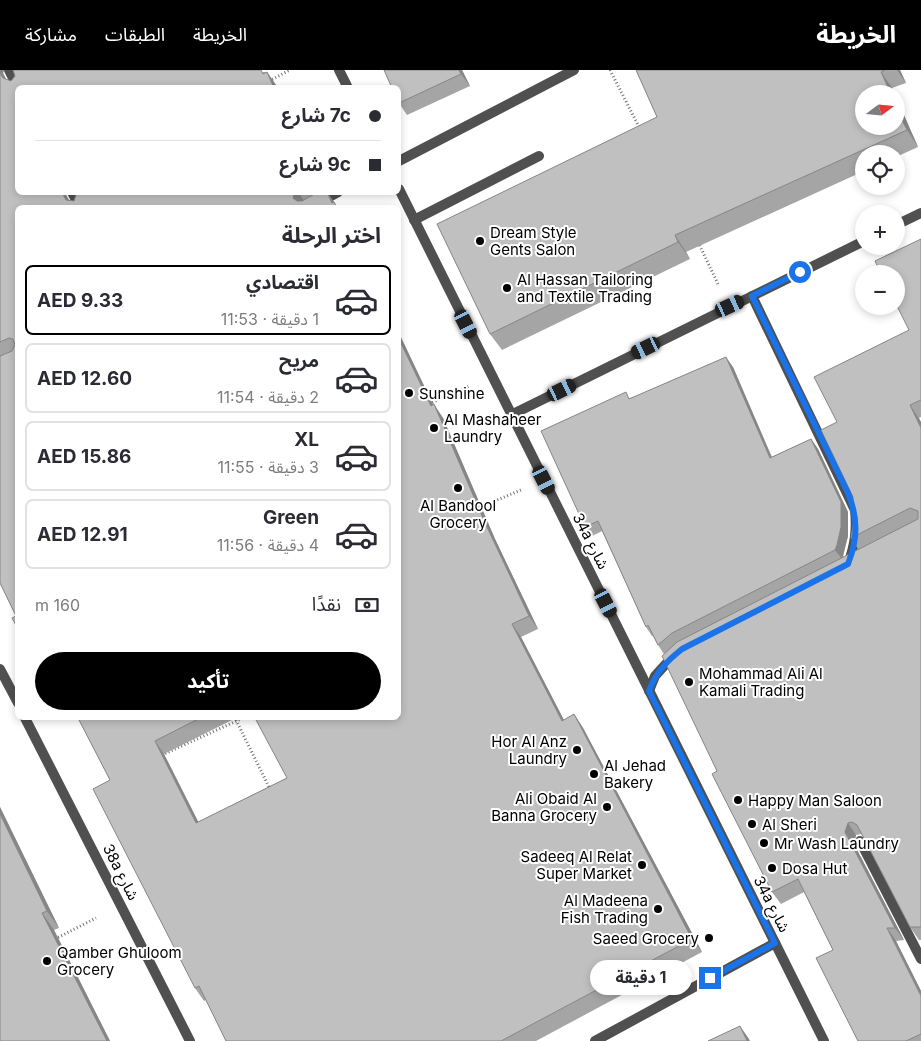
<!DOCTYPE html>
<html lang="ar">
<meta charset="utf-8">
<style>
:root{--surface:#fff;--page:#f2f2f3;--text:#2b2b33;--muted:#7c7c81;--line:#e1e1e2;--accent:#000}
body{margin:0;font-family:Inter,"Noto Sans Arabic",sans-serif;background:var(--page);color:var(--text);direction:rtl;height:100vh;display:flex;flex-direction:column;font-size:19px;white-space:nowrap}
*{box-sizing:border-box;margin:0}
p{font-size:16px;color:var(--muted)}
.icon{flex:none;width:28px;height:28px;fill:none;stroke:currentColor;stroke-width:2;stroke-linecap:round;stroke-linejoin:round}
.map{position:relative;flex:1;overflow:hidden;direction:ltr}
.panel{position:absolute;left:15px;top:135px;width:386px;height:515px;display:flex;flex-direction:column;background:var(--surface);border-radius:8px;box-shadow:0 2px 8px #0003;direction:rtl}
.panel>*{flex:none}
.top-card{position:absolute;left:15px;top:15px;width:386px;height:110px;border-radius:8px;box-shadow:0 2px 8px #0003;direction:rtl;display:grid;align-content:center;height:110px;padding:0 20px;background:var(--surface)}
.needle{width:32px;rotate:74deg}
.controls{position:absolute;left:855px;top:15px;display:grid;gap:10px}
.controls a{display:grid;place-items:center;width:50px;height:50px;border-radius:50%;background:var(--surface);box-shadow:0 2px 8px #0003;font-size:25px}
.end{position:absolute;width:22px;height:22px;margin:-11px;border:6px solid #1a73e8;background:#fff;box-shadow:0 0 0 2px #fff}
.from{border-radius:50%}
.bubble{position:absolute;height:35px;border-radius:18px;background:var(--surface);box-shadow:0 2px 8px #0003;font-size:16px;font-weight:700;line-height:35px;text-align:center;direction:rtl}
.car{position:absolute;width:15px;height:30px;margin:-15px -8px;border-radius:6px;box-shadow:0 0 4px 1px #0007;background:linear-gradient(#222 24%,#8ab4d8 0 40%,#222 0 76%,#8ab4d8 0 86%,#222 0)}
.top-card b{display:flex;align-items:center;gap:18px;height:48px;font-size:19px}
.top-card b+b{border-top:1px solid var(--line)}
.top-card i{width:12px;height:12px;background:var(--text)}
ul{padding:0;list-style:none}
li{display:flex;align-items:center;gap:15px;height:70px;margin:0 10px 8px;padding:0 10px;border:2px solid var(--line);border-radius:8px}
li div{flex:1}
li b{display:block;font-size:19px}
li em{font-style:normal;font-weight:700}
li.on{border-color:var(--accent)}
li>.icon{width:45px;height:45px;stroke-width:1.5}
h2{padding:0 20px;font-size:22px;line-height:60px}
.pay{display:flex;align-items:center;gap:12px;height:55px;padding:0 20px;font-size:19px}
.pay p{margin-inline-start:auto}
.action{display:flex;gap:10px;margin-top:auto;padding:10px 20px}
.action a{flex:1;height:58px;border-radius:30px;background:var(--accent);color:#fff;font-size:20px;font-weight:700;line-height:58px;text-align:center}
header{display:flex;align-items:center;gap:30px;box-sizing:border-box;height:70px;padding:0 25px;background:var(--accent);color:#fff}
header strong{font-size:24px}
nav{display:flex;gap:28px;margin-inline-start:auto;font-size:18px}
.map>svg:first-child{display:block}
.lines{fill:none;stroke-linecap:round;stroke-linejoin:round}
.path{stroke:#727272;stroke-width:3;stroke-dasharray:1 2.5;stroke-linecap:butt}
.service{stroke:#505050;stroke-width:10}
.minor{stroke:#505050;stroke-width:10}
.wall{fill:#a5a5a5}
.shaded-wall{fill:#868686}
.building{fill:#c0c0c0;stroke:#868686}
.route{stroke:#1a73e8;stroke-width:6}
.poi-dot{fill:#000;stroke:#fff;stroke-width:2}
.labels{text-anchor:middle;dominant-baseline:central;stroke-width:4;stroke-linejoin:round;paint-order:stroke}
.poi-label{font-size:15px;fill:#000;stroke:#fff;text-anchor:start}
.street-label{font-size:15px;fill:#000;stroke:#fff}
</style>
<header>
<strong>الخريطة</strong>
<nav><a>الخريطة</a><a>الطبقات</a><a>مشاركة</a></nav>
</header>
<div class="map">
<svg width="921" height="971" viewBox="0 0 921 971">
<rect width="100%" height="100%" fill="#fff"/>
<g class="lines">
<g class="path">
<path d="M610,0L639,57"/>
<path d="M269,11L290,0"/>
<path d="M698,172L718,214"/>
<path d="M429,334L469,316"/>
<path d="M478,438L521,420"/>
<path d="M236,650L270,719"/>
<path d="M162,685L243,648"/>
<path d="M55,869L96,848"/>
</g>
<g class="service">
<path d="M9,0L18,18"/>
<path d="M399,91L574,0"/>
<path d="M72,122L80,138"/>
<path d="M309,138L338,122"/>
<path d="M414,150L539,86"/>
<path d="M752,226L855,440C857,460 855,475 848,494"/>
<path d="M649,621L655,606L674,585"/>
<path d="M860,771L921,889"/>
</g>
<g class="minor">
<path d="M339,0L348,18"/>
<path d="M399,119L824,971"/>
<path d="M896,155L921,143"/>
<path d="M511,345L864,171"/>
<path d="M0,599L18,633"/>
<path d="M25,648L190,971"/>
<path d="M595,971L775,873"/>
</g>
</g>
<g class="wall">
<path d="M0,0H4L3,3L6,9L11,11L267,2L276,15L18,18V122H66V125L69,130L74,131L77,122H327L338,138H18L16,546L0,513Z"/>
<path d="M384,0H462L470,16L407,45L399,33Z"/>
<path d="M636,0H900L906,13L892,18L895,24H864L896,56V27L918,77L896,87V84H864V101L686,182L690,189L502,280L490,264L657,47Z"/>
<path d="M921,169V347L919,348L921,352V870H919L910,857L863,765L861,764L856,765L854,774L904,870L896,871L921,921V971H858L833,880L804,822L781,834L772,822L664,584L658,575L653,566H652L646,557L602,461L592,466L585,457L630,328L733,297L772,387L811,369L818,379L848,442V466L843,487L858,479L851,468L854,449L853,427L837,352L909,260Z"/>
<path d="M433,335L443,348L495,469L538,559L521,567L564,650L574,644L583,658L702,882L536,971H226L206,930L204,931L195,918L110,710L78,648H236L164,684L198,752L287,708Z"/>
<path d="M0,737L59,858L54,860L110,971H0Z"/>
</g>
<g class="shaded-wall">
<path d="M0,0H4L3,3L12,21L3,8L0,3Z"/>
<path d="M459,0H462L470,16L461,4Z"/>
<path d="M897,0H900L906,13Z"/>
<path d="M267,2L276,15L277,18H274Z"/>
<path d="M881,2L892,18L895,24H891Z"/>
<path d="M896,27L918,77L907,60L896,37Z"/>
<path d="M62,122H66V125L73,138L66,130Z"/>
<path d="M295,122H298L305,132L304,138L293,128Z"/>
<path d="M327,122L334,132L332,133Z"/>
<path d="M675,165L686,182L690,189L678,172Z"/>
<path d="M399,263L440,349L434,334L443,348L495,469L538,559L529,546L486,455L399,269Z"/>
<path d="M726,287L733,297L776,398L770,388Z"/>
<path d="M910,335L921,352V358Z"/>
<path d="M811,369L818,379L848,442V466L842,489L835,480Z"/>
<path d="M512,554L521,567L571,664L562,651Z"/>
<path d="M574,644L583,658L702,882L692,869Z"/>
<path d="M155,671L164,684L206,767L196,753Z"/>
<path d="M0,737L59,858L47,841L0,744Z"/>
<path d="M848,753L856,765L854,774L904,870L895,858L845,762Z"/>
<path d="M42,843L54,860L110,971H107Z"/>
<path d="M887,858L896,871L921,921V926Z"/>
<path d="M740,956L749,969L750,971H747Z"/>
</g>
<g class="building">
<path d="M13,0H261L263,4L267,2L274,18H18V122H62L66,130L74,131L77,122H295L293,128L297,131H302L318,122H327L332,133L334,132L337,138H18V559L12,548L16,546L0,513V286L12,281L15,275L13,269L9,268L0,272V3L3,8L11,11L15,6Z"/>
<path d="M384,0H459L461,4L399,33V18H392Z"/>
<path d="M636,0H885L881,2L891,24H864V56H896V37L907,60L675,165L678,172L490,264L437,154L657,47Z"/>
<path d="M921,169V330L910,335L921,358V857H910L857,755L852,752L848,753L845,762L895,858H887L921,926V964L906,971H858L816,888L833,880L798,809L772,822L712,704L717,701L662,586L677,572L918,449V441L910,438L851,468L854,449L853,427L821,360L837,352L814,307L909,260L896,234V204H881L875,191Z"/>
<path d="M399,269L431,336L434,334L486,455L529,546L512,554L562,651L574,644L692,869L501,971H226L199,916L195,918L93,719L110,710L78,648H200L155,671L196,753L287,708L255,648H399Z"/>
<path d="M726,287L770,388L811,369L841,432V457L837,475L835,480L672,563L658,575L648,555L646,557L598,451L585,457L541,361L626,322L629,329Z"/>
<path d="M0,744L47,841L42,843L107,971H0Z"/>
<path d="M740,956L747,971H708Z"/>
</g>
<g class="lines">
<path class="route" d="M710,908L775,873L649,621C656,602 667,591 682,579L848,494C858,468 858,448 848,423L752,226L800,202"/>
</g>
<g class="poi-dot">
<circle cx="480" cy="171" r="5"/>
<circle cx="507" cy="218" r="5"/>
<circle cx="409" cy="323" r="5"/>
<circle cx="434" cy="358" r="5"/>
<circle cx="458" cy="418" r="5"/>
<circle cx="689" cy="612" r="5"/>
<circle cx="577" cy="680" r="5"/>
<circle cx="594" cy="704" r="5"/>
<circle cx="738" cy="730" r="5"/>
<circle cx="607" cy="737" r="5"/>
<circle cx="752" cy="754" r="5"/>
<circle cx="764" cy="773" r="5"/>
<circle cx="642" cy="795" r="5"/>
<circle cx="772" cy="798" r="5"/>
<circle cx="658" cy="839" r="5"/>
<circle cx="709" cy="868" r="5"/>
<circle cx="47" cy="891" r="5"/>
</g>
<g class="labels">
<g class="poi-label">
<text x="490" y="162">Dream Style<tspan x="490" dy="17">Gents Salon</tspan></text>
<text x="517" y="209">Al Hassan Tailoring<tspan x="517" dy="17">and Textile Trading</tspan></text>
<text x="419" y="323">Sunshine</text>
<text x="444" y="349">Al Mashaheer<tspan x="444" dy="17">Laundry</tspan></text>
<text x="458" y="435" text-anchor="middle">Al Bandool<tspan x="458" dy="17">Grocery</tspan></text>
<text x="699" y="603">Mohammad Ali Al<tspan x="699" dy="17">Kamali Trading</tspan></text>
<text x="567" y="671" text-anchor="end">Hor Al Anz<tspan x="567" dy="17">Laundry</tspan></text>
<text x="604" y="695">Al Jehad<tspan x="604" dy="17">Bakery</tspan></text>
<text x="597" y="728" text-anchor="end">Ali Obaid Al<tspan x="597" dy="17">Banna Grocery</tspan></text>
<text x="748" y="730">Happy Man Saloon</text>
<text x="762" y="754">Al Sheri</text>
<text x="774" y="773">Mr Wash Laundry</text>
<text x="632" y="786" text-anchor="end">Sadeeq Al Relat<tspan x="632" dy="17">Super Market</tspan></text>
<text x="782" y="798">Dosa Hut</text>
<text x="648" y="830" text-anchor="end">Al Madeena<tspan x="648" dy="17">Fish Trading</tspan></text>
<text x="699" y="868" text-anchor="end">Saeed Grocery</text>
<text x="57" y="882">Qamber Ghuloom<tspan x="57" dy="17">Grocery</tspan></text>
</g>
<g class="street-label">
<text transform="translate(591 471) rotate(63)">34a شارع</text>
<text transform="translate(121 802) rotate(63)">38a شارع</text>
<text transform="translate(772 834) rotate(63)">34a شارع</text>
</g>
</g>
</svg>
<div class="controls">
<a><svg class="needle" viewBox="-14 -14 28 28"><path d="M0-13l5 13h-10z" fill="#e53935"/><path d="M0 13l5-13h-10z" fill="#7c7c81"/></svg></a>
<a><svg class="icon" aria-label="locate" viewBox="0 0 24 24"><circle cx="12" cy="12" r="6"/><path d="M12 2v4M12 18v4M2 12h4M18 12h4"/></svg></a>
<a>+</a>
<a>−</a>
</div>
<i class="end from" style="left:800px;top:202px"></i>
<i class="end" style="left:710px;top:908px"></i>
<div class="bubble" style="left:590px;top:890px;width:102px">1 دقيقة</div>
<i class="car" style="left:730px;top:236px;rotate:65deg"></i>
<i class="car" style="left:466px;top:254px;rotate:153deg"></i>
<i class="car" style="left:646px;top:278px;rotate:244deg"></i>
<i class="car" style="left:562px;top:320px;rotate:64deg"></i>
<i class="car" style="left:544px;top:410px;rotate:153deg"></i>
<i class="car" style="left:606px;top:533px;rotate:153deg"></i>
<div class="top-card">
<b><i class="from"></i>7c شارع</b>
<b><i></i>9c شارع</b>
</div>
<section class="panel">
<h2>اختر الرحلة</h2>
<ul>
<li class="on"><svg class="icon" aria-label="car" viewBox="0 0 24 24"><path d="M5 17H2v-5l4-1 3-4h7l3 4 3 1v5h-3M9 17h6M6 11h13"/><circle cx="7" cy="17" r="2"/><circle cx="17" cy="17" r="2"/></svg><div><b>اقتصادي</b><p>1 دقيقة · 11:53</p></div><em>AED 9.33</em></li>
<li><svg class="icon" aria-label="car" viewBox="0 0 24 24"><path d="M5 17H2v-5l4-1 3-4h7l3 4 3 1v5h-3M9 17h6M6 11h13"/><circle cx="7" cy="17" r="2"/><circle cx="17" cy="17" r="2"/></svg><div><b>مريح</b><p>2 دقيقة · 11:54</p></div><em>AED 12.60</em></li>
<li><svg class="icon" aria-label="car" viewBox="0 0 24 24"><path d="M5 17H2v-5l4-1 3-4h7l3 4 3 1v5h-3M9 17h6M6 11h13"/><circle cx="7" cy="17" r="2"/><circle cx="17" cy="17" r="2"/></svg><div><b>XL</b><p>3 دقيقة · 11:55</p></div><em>AED 15.86</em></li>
<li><svg class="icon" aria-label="car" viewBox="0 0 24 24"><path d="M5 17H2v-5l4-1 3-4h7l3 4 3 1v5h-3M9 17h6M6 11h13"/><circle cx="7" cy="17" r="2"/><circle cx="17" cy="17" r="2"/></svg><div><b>Green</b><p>4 دقيقة · 11:56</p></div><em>AED 12.91</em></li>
</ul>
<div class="pay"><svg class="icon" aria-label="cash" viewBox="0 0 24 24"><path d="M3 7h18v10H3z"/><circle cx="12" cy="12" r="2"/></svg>نقدًا<p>160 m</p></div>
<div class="action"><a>تأكيد</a></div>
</section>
</div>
